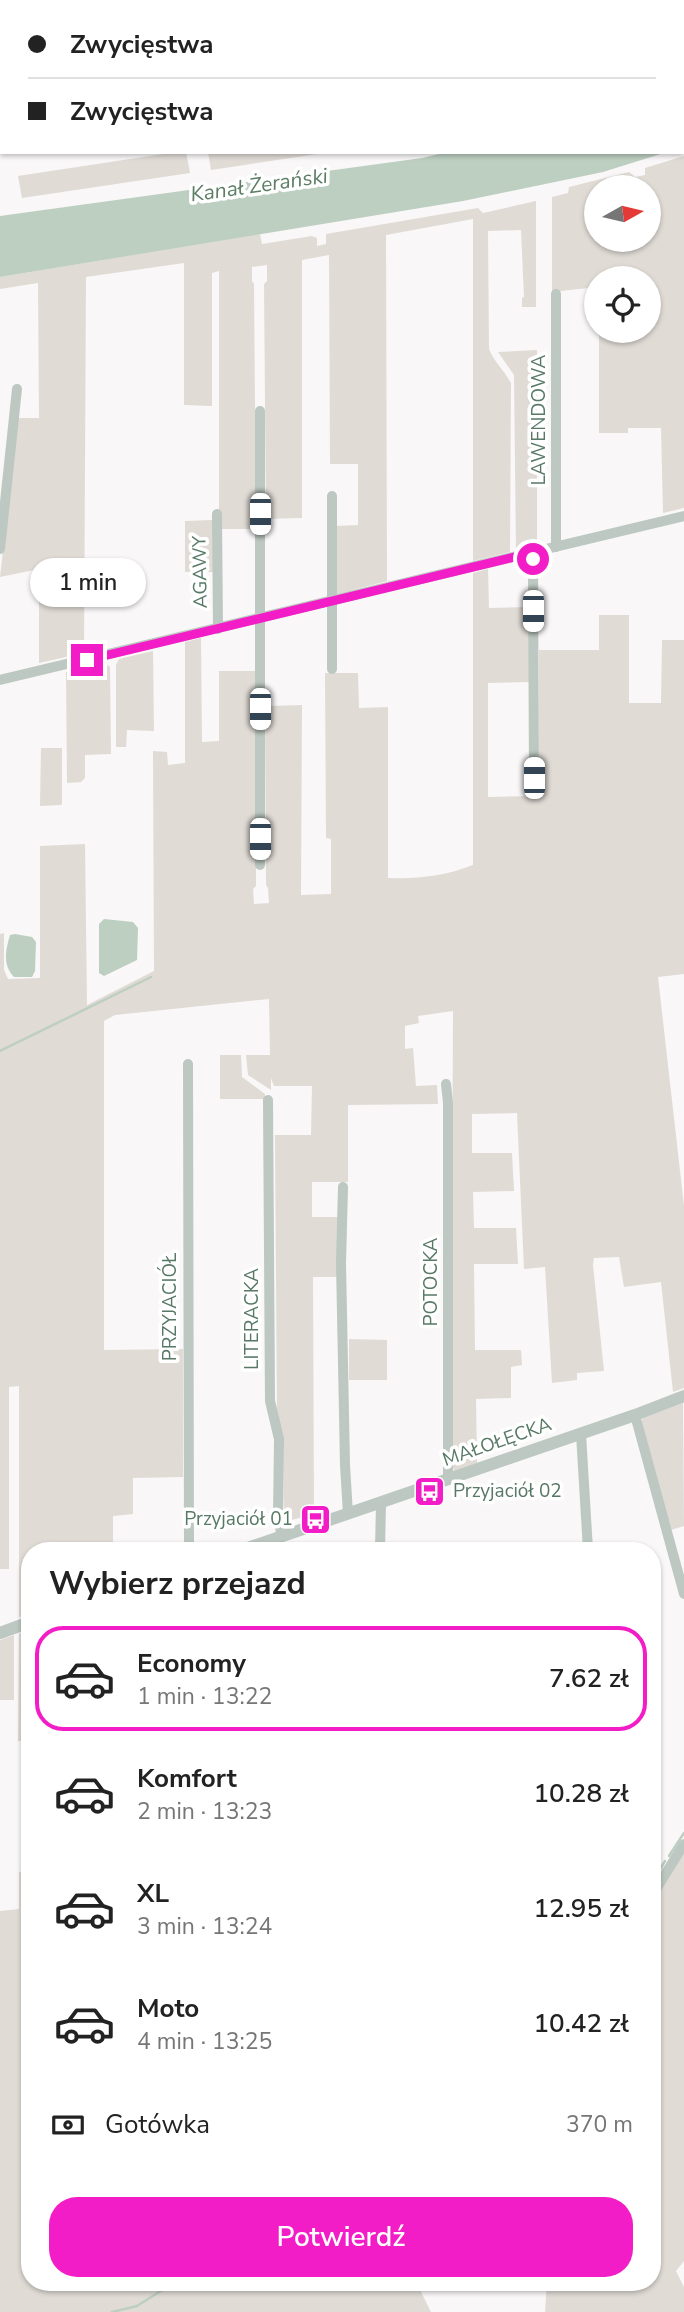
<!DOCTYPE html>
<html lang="pl">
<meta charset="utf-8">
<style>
:root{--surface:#fff;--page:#f6f6f6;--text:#222;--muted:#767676;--line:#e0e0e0;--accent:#f31dc7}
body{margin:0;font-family:"Nunito Sans",sans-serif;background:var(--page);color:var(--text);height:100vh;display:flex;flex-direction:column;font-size:26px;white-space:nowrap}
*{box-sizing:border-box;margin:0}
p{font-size:23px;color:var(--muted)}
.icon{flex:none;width:38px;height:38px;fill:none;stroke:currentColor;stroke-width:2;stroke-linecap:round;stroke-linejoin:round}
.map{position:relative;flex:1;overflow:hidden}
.panel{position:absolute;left:21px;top:1542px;width:640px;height:749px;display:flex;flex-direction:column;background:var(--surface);border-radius:28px;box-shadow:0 2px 5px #0004}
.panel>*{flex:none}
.top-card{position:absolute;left:0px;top:0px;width:684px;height:154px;box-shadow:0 2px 5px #0004;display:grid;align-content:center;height:154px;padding:0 28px;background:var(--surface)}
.needle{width:46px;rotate:82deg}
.controls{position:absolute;left:584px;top:175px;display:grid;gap:14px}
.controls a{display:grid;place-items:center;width:77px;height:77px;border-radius:50%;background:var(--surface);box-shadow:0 2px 5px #0004;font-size:35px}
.end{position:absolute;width:32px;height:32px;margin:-16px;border:9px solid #f31dc7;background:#fff;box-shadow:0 0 0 4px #fff}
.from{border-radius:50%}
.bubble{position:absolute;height:49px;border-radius:24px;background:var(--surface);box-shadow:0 2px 5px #0004;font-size:23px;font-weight:600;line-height:49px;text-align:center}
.car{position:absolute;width:21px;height:42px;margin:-21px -10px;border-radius:9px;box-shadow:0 0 5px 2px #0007;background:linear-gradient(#fff 24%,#345 0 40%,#fff 0 76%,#345 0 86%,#fff 0)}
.top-card b{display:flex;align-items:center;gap:24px;height:66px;font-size:26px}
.top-card b+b{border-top:2px solid var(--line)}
.top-card i{width:18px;height:18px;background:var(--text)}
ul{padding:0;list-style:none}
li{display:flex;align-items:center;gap:21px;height:105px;margin:0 14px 10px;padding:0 14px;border:4px solid transparent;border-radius:28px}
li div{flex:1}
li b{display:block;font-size:26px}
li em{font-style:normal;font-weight:600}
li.selected{border-color:var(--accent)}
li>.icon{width:63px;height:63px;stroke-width:1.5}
h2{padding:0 28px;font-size:32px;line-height:84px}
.pay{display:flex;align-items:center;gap:18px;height:77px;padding:0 28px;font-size:26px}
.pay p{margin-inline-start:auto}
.cta{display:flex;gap:14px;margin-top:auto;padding:14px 28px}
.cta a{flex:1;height:80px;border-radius:28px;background:var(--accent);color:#fff;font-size:28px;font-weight:600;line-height:80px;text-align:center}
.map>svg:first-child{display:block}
.green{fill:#e0dbd5;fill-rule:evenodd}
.water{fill:#bdcfc1}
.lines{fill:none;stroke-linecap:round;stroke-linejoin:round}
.stream{stroke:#bdcfc1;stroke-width:2.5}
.secondary-casing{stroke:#afbdb5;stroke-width:18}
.minor{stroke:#bcc8c1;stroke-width:10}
.tertiary{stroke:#bcc8c1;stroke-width:12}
.secondary{stroke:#fff;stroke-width:14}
.route{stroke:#f31dc7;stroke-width:9}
.labels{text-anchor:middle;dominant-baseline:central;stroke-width:7;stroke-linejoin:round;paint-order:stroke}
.street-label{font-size:19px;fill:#587966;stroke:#fff}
.poi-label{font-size:19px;fill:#587966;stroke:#fff;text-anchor:start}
.water-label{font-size:21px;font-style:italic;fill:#5d7e65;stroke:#fff}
</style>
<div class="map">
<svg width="684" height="2312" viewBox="0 0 684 2312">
<rect width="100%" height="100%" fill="#f9f7f7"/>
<g class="green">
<path d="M176,152H186L190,173L22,198L18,176Z"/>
<path d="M208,152H330L211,170Z"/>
<path d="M684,156V508L663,513L661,428H628V433H599V331H649V278H597V287L552,292V197L568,193L569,187L629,172L635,177L645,175V168ZM597,187H649V240H597Z"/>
<path d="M536,201V307H522V298L524,297L521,230L488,231L489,349C494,362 504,370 511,383L510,552L473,561V219L386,235L387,581L338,594L335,591V526L358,525V464H330L329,255L302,260V518L266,519L264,284L267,281V265L252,267V281L254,284L256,529H219V271L212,273V406L184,405V263L86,277L84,653L39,663V569L0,577L18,418H39L38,283L0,289V277L260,234L262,244L312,236L317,238V246L326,244V234L478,208L483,213Z"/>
<path d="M537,350V545L516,551L514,375L498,352Z"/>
<path d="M213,520V572H185V521Z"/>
<path d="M488,569L489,608L529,607V682L488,683V797L539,796V650H599V615H629V703H661L662,640H684V974L658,977L684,1206V1388L673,1392L661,1282L624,1287L619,1257L594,1258L593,1265L604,1371L577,1373V1380L552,1383L545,1267L524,1269L517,1113L472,1114V1153H512L514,1191L473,1192L474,1228H516L518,1264H474L475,1350H521L522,1365L511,1367V1398L476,1399L477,1463L454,1471L451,1459L453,1011L418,1016L419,1023L405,1026V1049L413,1048L416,1086L437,1085L438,1104L348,1105V1182H312V1217H338L339,1277H313L314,1514L284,1522L283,1435L277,1416L275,1135H311L312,1086H274L271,1078V1090L248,1075L246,1055H270L269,999L115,1015L104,1021V1350L183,1349V1477L133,1478V1514L113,1516V1550H30V1614L19,1617V1386L9,1387V1569H0V934L4,933V970L8,979L40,978V846L85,844L87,1005L154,971L153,751L167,752L168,765L185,763V642L201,638L202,742L219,741V671H256V886L253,889L254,904L269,903L268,888L266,885L265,706L302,705L301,895L331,894V839L326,838L325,673H358L359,708L388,707V878C418,879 445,876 473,865V573Z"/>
<path d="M153,651L154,731L127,730L126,747H116V665L119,659Z"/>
<path d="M103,662L110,667L111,754L85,755V778L81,782L67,783L66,672Z"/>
<path d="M41,748H62V803L61,805L40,806Z"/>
<path d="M220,1055H241L242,1077L265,1094V1099H220Z"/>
<path d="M349,1339L387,1340V1380H349Z"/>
<path d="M683,1403L684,1526L671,1530L641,1423L643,1418Z"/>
<path d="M30,1630V1741H18L19,1634Z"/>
<path d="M14,1635V1700H0V1640Z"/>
<path d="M684,1851V2261L676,2271L684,2287V2312H545L547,2282H653V1900Z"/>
<path d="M30,1871V2282H416L431,2312H0V1911L19,1909V1872Z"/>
</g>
<g class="water">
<path d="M448,152H667L603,172L463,201L0,277V216L422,158Z"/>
<path d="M104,919L133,922L138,928L137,960L104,976L99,973V924Z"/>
<path d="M15,934L32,937L36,942L35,971L32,977H14C2,965 6,949 10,935Z"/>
</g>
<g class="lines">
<g class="stream">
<path d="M0,1051L151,977"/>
<path d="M669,1856L684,1833"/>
<path d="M653,1881L665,1861"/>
<path d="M112,2312L137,2306L175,2282"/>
</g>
<defs>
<g id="secondary">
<path d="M295,2L299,0"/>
<path d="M0,79L2,78"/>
</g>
</defs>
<use href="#secondary" class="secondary-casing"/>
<g class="minor">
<path d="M239,0V2"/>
<path d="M410,0V2"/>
<path d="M43,2V0"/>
<path d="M89,2V0"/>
<path d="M260,411V865"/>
<path d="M332,496V669"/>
<path d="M217,514L218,629"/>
<path d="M556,547V294"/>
<path d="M0,549L17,389"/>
<path d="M531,553L533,565L534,778"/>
<path d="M0,680L684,516"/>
<path d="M188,1064L189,1550"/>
<path d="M446,1084L448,1103V1479"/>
<path d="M268,1100L270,1401L279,1439L278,1518L282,1537"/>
<path d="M343,1187L341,1263L345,1465L348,1514"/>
<path d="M635,1415L684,1594"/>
<path d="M581,1434L588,1550"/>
<path d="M380,1550L381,1503"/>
<path d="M653,1894L684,1844"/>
</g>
<g class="tertiary">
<path d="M242,1550L635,1415L684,1396"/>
<path d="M0,1633L30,1622"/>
</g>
<use href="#secondary" class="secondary"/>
</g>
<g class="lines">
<path class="route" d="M87,660L531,553L533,559"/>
</g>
<defs>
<symbol id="bus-square" viewBox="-11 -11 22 22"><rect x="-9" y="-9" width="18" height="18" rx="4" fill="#f31dc7" stroke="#fff"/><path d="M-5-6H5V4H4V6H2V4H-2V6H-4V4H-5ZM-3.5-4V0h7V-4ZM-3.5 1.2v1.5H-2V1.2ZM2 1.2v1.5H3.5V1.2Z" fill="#fff"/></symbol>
</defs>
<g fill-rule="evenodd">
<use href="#bus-square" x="412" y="1474" width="35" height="35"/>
<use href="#bus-square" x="298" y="1502" width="35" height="35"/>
</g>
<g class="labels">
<g class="street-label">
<text transform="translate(539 420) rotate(-90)">LAWENDOWA</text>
<text transform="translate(200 572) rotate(-91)">AGAWY</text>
<text transform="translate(431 1282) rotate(-90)">POTOCKA</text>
<text transform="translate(170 1307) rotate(-90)">PRZYJACIÓŁ</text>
<text transform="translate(252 1319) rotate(-90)">LITERACKA</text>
<text transform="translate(497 1442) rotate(-19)">MAŁOŁĘCKA</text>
</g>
<g class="poi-label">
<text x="453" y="1491">Przyjaciół 02</text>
<text x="293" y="1519" text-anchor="end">Przyjaciół 01</text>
</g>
<g class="water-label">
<text transform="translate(259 185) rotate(-8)">Kanał Żerański</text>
</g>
</g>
</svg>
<div class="controls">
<a><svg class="needle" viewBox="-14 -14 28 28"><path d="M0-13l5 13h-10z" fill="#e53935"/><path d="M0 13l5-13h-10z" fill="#767676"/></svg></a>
<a><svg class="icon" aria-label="locate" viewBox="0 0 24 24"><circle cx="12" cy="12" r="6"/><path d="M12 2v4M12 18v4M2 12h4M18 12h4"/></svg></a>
</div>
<i class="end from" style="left:533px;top:559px"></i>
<i class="end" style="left:87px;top:660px"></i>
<div class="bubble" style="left:30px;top:558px;width:116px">1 min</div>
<i class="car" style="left:260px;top:514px;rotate:180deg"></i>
<i class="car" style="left:533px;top:611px;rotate:180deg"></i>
<i class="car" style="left:260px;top:709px;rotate:180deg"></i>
<i class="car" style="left:534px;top:778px;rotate:0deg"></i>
<i class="car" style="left:260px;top:839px;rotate:180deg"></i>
<div class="top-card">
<b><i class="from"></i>Zwycięstwa</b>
<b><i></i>Zwycięstwa</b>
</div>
<section class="panel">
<h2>Wybierz przejazd</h2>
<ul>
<li class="selected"><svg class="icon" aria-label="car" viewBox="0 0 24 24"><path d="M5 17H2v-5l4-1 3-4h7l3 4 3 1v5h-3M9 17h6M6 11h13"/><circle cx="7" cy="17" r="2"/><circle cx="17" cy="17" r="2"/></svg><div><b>Economy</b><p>1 min · 13:22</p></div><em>7.62 zł</em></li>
<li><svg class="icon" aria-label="car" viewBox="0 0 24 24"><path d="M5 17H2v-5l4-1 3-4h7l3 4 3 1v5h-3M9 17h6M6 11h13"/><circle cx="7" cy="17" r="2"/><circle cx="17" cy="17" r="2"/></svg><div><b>Komfort</b><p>2 min · 13:23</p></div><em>10.28 zł</em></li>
<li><svg class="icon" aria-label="car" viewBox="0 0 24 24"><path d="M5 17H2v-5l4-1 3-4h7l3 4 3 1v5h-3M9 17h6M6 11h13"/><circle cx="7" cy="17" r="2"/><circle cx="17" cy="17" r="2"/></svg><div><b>XL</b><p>3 min · 13:24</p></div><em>12.95 zł</em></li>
<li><svg class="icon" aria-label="car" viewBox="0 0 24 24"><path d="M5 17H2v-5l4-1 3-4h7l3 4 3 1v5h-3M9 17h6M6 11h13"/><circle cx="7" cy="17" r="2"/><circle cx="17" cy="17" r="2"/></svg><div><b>Moto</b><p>4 min · 13:25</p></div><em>10.42 zł</em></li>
</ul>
<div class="pay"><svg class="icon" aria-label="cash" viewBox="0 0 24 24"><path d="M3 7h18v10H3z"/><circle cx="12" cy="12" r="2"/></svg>Gotówka<p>370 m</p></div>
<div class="cta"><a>Potwierdź</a></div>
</section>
</div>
